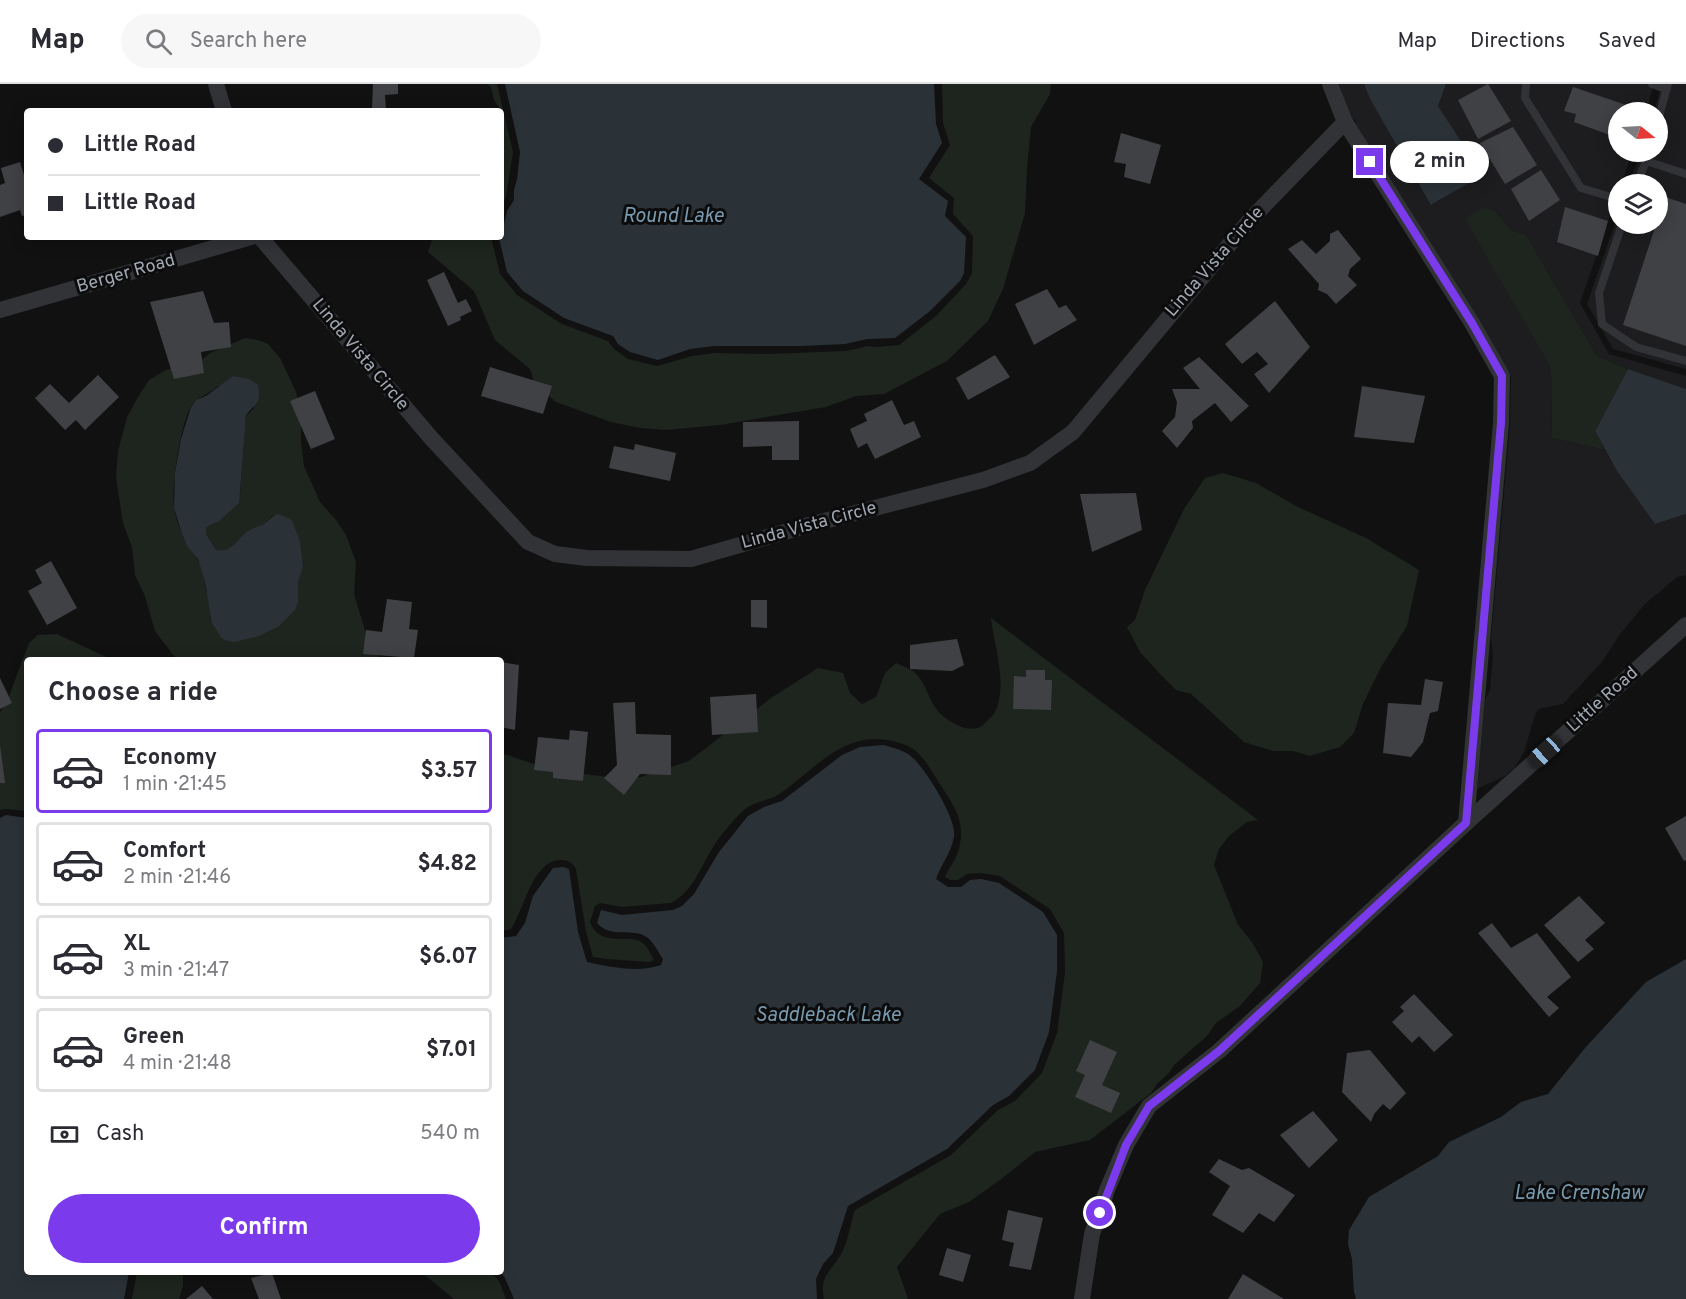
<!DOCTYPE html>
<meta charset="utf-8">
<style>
:root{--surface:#fff;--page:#f7f7f7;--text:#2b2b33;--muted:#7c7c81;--line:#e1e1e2;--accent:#7c3aed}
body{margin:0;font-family:Overpass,sans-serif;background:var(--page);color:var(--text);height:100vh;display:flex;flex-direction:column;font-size:22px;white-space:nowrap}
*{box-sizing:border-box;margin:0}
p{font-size:20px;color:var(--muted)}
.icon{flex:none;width:33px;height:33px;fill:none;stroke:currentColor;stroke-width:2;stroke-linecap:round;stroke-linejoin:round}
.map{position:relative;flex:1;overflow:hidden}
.panel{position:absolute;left:24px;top:573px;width:480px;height:618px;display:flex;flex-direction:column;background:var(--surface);border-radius:6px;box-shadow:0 3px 15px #0003}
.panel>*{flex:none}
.hud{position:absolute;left:24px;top:24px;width:480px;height:132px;border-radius:6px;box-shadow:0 3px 15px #0003;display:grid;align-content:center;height:132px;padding:0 24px;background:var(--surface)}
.needle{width:39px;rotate:108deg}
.tools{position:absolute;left:1608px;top:18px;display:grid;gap:12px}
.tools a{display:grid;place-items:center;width:60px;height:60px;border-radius:50%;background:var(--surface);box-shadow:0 3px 15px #0003;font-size:30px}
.end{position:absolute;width:27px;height:27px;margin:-14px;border:8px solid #7c3aed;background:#fff;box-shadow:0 0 0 3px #fff}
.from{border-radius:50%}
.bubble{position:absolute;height:42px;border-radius:21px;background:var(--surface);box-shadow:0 3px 15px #0003;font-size:20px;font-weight:700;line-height:42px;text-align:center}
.car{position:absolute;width:18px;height:36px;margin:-18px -9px;border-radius:8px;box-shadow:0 0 4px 2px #0007;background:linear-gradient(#222 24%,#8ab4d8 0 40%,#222 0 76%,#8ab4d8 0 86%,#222 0)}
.hud b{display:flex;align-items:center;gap:21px;height:57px;font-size:22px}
.hud b+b{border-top:2px solid var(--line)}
.hud i{width:15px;height:15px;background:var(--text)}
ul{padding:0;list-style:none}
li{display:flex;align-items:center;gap:18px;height:84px;margin:0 12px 9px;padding:0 12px;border:3px solid var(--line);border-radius:6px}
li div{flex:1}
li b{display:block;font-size:22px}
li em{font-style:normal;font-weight:700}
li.on{border-color:var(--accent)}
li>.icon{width:54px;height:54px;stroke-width:1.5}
h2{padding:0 24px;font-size:27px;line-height:72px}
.pay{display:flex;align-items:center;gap:15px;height:66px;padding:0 24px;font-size:22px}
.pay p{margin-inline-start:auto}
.primary-button{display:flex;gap:12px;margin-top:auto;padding:12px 24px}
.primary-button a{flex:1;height:69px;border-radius:36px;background:var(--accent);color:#fff;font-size:24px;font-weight:700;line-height:69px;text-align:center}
header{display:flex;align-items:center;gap:36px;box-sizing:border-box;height:84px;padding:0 30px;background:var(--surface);border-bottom:2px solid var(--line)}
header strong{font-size:28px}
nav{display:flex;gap:33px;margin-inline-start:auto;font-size:21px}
.search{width:420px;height:54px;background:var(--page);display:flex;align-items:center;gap:15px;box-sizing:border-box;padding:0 21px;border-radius:33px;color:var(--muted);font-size:22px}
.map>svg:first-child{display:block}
.built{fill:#1d1d1f}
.green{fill:#1d251e;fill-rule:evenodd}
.water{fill:#2a3238}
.building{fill:#404145}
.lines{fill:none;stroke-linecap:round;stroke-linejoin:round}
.lane{stroke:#323337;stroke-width:8}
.street{stroke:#323337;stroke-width:16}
.route{stroke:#7c3aed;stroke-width:8}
.labels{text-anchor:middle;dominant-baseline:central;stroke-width:6;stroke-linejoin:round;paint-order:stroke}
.street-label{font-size:18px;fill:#a2a8b3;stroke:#0c0c0d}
.water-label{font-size:20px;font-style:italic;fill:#7999ae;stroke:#0c0c0d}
</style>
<header>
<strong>Map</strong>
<div class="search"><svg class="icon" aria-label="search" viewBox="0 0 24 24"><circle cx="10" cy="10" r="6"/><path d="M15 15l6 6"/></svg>Search here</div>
<nav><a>Map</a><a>Directions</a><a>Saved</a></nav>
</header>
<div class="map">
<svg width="1686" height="1215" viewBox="0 0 1686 1215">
<rect width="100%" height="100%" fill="#111112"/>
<g class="built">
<path d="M1339,0H1364L1370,15L1432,121L1482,91L1438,22L1446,0H1654L1646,28H1618V68H1633L1621,100H1618V108L1580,219L1609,270L1686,292V305L1628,285L1597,272L1526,151L1511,146L1495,127L1466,135L1551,284L1552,354L1605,366L1617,387L1655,440L1686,430V491L1677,493L1645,520L1620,550L1602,578L1563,620L1539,625L1535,631L1524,668L1515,683L1505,692L1477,705L1485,616L1490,606L1493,572L1491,554L1510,341L1511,293L1479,235L1355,39L1357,38L1352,34Z"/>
<path d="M1662,0H1686V285L1613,265L1587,220L1618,131V140H1658V100H1629L1641,68H1658V28H1654Z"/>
</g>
<g class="green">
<path d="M487,0H497L513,68L506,113L501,123V27L494,16L491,3Z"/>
<path d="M942,0H1051L1050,10L1031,43L1027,85L1025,129L1003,205L988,237L947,277L884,310L856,312L826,323L720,341L666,346L640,344L611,338L556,318L535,301L530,285L495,256L474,207L428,168L433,153H491L500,190L517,211L562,240L608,257L614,265L628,275L657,282L692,272L715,269L769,270L846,267L868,262L877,263L899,261L936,232L966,200L972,189L973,152L953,130L954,114L929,94L950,61L943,39Z"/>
<path d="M1485,124L1495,127L1511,146L1526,151L1597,272L1628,285L1595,347L1605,366L1552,354L1551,284L1465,135L1474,128Z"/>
<path d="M245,254L258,256L268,260L280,274L296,308L301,332V358L304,382L320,418L337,437L346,451L356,478L354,510L367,553L373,566L381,576H177L155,547L145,512L135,491L132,463L123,439L116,394L118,367L127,333L138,313L149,296L166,286L203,275L210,269ZM218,302L254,324L245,333V347L240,410L218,438L210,441L206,444L205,450L216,466L223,467L233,463L245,449L264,440L272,432L291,436L303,484L298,498V518L206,508C205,497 202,482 196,473C191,465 184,459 182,450C179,442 175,432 174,423C171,405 181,329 195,317C201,312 212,308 218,302Z"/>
<path d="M1223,389L1256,399L1296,422L1366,454L1419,486L1407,542L1381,583L1363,620L1354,649L1340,663L1310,672L1293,667H1273L1244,658L1191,610L1176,606L1160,590L1140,568L1127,543L1135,536L1145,506L1184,425L1205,394Z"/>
<path d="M991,534L1258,736L1247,738L1229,752L1219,765L1214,781L1238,841L1252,858L1263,878L1260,899L1240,922L1216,939L1207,952L1174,981L1170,988L1157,1000L1151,1009L1090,1056L1035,1068L1000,1096L969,1118L940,1130L897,1183L908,1215H824C819,1193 830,1188 840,1172C848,1160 850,1140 855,1126L951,1071L998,1026L1015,1017L1042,989L1057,949L1065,888L1064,849L1050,825L1000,792L980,789L967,790L958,796H950L945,793C948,785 953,780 956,773C967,746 959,728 943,705C936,694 929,681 920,671C914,664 905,660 896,658C847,644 817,683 781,709C770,717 754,717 744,726C734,735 718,754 712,765C700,785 692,808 671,819L622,823L600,819L595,822L590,838C601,866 630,847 644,860C648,864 651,871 654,876L649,878L607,875L593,873L586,848L576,785C573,779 567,776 561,776C532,776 524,827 511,845L502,847L501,669L549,685L614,694L641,693L689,677L771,614L818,584L843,589L850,609L862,620L876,613L885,589L896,579C902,582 908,584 913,587C928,599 928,620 943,632C954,641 973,651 984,640C987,637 991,633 994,630C1009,602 994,563 991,534Z"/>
<path d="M57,550L113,576H27V727L5,725L0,726V628L6,620L29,559L38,551Z"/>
<path d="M137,1188H183V1202L179,1215H132Z"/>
<path d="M421,1188H491L499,1197L506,1215H454Z"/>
</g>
<g class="water">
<path d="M505,0H934L936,40L942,59L919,95L948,117L945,132L966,153L964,189L960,197L930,227L895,254L867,255L845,260L801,262H714L690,265L658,276L630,268L618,260L613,252L564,234L523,207L507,188L499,154L501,153L507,127L514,116V106L517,95L520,68Z"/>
<path d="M1364,0H1446L1438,22L1483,91L1431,121L1370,15Z"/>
<path d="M1628,285L1686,305V430L1655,440L1617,387L1595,347Z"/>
<path d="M233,292L249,295L258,301C262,323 254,318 245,333V347L239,419L218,438L210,441L206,444V450L216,466C231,468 235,459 244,450C249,445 255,444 262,441C268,438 271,432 278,430L292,436L300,458L303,484L298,498V518L295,526L279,542L259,552L234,558L225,556L221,553L212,539L205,498L198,475L187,462L182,450L174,424L175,389L181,355L191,323L196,316L206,312Z"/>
<path d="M883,661C894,664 905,666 913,674C926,686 957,735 954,752C952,768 941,780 936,795L948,803H961L970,796L981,795L999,799L1043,828L1057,851V887L1049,948L1035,986L1009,1012L993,1021L947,1065L848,1122L833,1169L823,1180L816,1195L817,1215H514L505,1194L500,1188L501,854L516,852L525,839L533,812L553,784L563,783L569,785L578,848L587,878C609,883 639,889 661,881L663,875C658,868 654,859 648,854C632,842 612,856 597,839L601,826L622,831L673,826L682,822L694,810L719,768L748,732L764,723L782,717L842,671L860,663Z"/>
<path d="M6,731L27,734V780L25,781V792L27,793V1188H129L124,1215H0V734Z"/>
<path d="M1686,875V1215H1356L1354,1208L1352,1175L1348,1160L1349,1146L1369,1113L1438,1072L1449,1058L1501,1033L1521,1018L1548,1010L1585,964L1646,898Z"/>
</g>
<g class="building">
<path d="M373,0H398V10L385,11L386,25H372Z"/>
<path d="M1488,0L1511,37L1478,55L1458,16Z"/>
<path d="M1573,3L1647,28H1618V54L1574,38L1576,30L1564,27Z"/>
<path d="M1513,43L1537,81L1505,100L1480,59Z"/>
<path d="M1121,49L1161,61L1150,100L1124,93L1126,80L1114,78Z"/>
<path d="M20,78L27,101V131L22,132L20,126L0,133V101L5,99L1,84Z"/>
<path d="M1541,86L1560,116L1529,137L1511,105Z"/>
<path d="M1665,113L1686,120V262L1623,241Z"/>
<path d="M1565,123L1608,137L1598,172L1557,158Z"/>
<path d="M1338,146L1361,175L1350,185L1348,192L1357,201L1336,220L1327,210L1318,206L1319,200L1288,165L1302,156L1316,170L1330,157V150Z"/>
<path d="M444,188L458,219L466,215L472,227L460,233L461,236L448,242L427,196Z"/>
<path d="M1047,205L1059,224L1066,221L1077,236L1034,261L1015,220Z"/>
<path d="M203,207L214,239L229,238L231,263L201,268L204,289L174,295L150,218Z"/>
<path d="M1275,217L1310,263L1269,309L1254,290L1268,280L1257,268L1242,280L1225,260Z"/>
<path d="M995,271L1010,293L968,316L956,294Z"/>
<path d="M1199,273L1249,322L1231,338L1215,319L1192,337L1193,344L1177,364L1162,347L1175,333L1177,318L1172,305H1200L1183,284Z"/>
<path d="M490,283L552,302L543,330L481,312Z"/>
<path d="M98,291L119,313L85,346L76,336L65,346L35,314L50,300L69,319Z"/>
<path d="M1362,302L1425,312L1414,359L1354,353Z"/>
<path d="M315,307L335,355L311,365L290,317Z"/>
<path d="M892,316L904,341L914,337L921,353L875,375L867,359L858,364L850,345L867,337L864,330Z"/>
<path d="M799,337V376H772V362L743,363V338Z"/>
<path d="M635,360L676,369L670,397L609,384L614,362L634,366Z"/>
<path d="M1136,409L1142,446L1092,468L1080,410Z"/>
<path d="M51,477L77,524L47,541L28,507L42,499L35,486Z"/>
<path d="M387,515L412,518L409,545L418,546L414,574L363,570L366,546L382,548Z"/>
<path d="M751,516H767V544L751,543Z"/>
<path d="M957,555L964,581L952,587L910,585V561Z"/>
<path d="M501,578L519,581L515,646L501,643Z"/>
<path d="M1026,586H1045V596H1052L1051,626L1013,625L1014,592L1026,593Z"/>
<path d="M0,594L12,619L0,625Z"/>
<path d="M1425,595L1443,598L1438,627L1430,629L1423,658L1411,673L1383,669L1388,619L1421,621Z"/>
<path d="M756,610L758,648L712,651L710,613Z"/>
<path d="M635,618L636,650L671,651V691L640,690L624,711L604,694L617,681L613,619Z"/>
<path d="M570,646L588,648L583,697L553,694V688L534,686L538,653L569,656Z"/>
<path d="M0,661L5,699H0Z"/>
<path d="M1686,732V776L1684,777L1665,744Z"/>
<path d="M1579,812L1605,839L1585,856L1594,865L1578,878L1544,841Z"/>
<path d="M1492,839L1511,864L1537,849L1571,893L1547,913L1559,924L1549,933L1478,849Z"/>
<path d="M1414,910L1453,951L1434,968L1419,952L1412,959L1392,938L1404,927L1400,923Z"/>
<path d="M1090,956L1117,968L1102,1001L1120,1009L1111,1029L1075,1013L1085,991L1076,987Z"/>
<path d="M1370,966L1406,1009L1390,1026L1383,1020L1374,1030L1371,1038L1342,1008L1347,969Z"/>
<path d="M1313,1027L1338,1056L1309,1084L1280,1051Z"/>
<path d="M1219,1075L1242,1086L1249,1084L1295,1111L1274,1138L1259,1129L1243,1149L1212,1131L1230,1102L1209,1088Z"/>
<path d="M1008,1126L1043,1134L1031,1186L1009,1182L1014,1159L1002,1156Z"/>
<path d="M947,1164L971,1171L963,1198L939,1191Z"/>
<path d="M272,1189L281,1215H259L251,1194Z"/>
<path d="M1243,1190L1284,1215H1228Z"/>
<path d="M202,1202L213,1215H186Z"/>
</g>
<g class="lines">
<g class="lane">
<path d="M1526,0L1525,14L1581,104L1618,115"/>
<path d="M1652,0L1666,5"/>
<path d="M1658,36L1668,0"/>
<path d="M1649,68L1646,77L1686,90"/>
<path d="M1637,100L1646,77"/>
<path d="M1622,140L1599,209L1602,240L1636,263L1686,277"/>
</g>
<g class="street">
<path d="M216,0L224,27"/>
<path d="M260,153L432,355L528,458L555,470L587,474L691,475L809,441L983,396L1030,379L1073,348L1249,137L1345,38"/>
<path d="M0,226L251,153"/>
<path d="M1466,739L1686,541"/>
<path d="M1082,1215L1092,1150L1107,1106L1126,1061L1149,1022L1219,967L1466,739L1501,339L1502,292L1472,239L1345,38L1330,0"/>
</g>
</g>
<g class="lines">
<path class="route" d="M1100,1129L1126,1061L1149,1022L1219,967L1466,739L1501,339L1502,292L1472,239L1370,78"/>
</g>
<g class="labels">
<g class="street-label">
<text transform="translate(1215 178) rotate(-49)">Linda Vista Circle</text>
<text transform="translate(126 190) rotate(-16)">Berger Road</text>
<text transform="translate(360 271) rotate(50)">Linda Vista Circle</text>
<text transform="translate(809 442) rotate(-15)">Linda Vista Circle</text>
<text transform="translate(1603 616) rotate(-42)">Little Road</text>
</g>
<g class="water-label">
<text x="673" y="133">Round Lake</text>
<text x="828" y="932">Saddleback Lake</text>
<text x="1579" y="1110">Lake Crenshaw</text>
</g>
</g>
</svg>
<div class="tools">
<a><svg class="needle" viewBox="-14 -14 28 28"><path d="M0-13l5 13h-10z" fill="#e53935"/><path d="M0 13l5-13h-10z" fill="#7c7c81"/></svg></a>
<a><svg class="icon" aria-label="layers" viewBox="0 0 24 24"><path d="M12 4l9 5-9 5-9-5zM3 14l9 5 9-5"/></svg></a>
</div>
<i class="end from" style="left:1100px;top:1129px"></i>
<i class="end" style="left:1370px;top:78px"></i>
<div class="bubble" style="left:1390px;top:57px;width:99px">2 min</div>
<i class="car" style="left:1545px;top:668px;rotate:228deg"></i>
<div class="hud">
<b><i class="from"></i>Little Road</b>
<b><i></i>Little Road</b>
</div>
<section class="panel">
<h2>Choose a ride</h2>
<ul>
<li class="on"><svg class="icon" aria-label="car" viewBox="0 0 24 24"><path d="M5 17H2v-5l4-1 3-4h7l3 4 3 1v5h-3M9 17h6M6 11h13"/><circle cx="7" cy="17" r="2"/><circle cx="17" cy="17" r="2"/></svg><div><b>Economy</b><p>1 min · 21:45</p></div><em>$3.57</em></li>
<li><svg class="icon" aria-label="car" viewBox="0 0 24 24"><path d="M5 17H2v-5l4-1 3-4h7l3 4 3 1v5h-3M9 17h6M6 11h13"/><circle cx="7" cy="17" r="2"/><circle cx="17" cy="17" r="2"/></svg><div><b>Comfort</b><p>2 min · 21:46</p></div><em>$4.82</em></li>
<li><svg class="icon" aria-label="car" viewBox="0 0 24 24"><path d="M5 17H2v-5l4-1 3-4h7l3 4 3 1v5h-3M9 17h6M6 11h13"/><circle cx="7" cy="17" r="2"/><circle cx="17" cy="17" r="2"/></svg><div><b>XL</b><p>3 min · 21:47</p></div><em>$6.07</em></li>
<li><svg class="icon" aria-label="car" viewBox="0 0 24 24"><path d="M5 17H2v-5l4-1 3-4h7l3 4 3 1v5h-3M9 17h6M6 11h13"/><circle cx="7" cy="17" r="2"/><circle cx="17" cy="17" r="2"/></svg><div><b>Green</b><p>4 min · 21:48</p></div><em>$7.01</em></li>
</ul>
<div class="pay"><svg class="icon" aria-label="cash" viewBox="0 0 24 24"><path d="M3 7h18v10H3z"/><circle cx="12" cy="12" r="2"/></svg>Cash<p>540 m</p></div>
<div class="primary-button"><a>Confirm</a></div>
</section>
</div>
